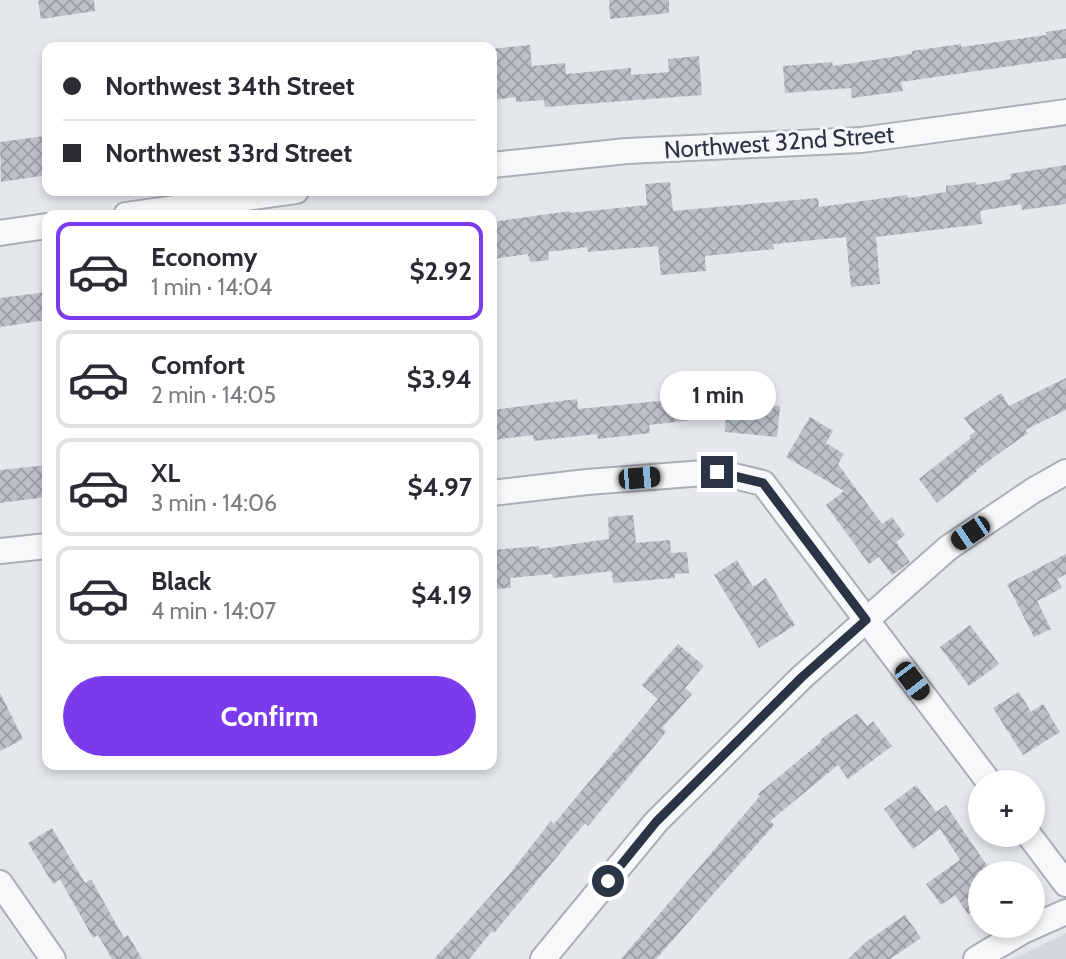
<!DOCTYPE html>
<meta charset="utf-8">
<style>
:root{--surface:#fff;--page:#f7f7f7;--text:#2b2b33;--muted:#7c7c81;--line:#e1e1e2;--accent:#7c3aed}
body{margin:0;font-family:Cabin,sans-serif;background:var(--page);color:var(--text);height:100vh;display:flex;flex-direction:column;font-size:26px;white-space:nowrap}
*{box-sizing:border-box;margin:0}
p{font-size:23px;color:var(--muted)}
.icon{flex:none;width:38px;height:38px;fill:none;stroke:currentColor;stroke-width:2;stroke-linecap:round;stroke-linejoin:round}
.map{position:relative;flex:1;overflow:hidden}
.sheet{position:absolute;left:42px;top:210px;width:455px;height:560px;display:flex;flex-direction:column;background:var(--surface);border-radius:14px;box-shadow:0 4px 10px #0003}
.sheet>*{flex:none}
.guide{position:absolute;left:42px;top:42px;width:455px;height:154px;border-radius:14px;box-shadow:0 4px 10px #0003;display:grid;align-content:center;height:154px;padding:0 21px;background:var(--surface)}
.controls{position:absolute;left:968px;top:770px;display:grid;gap:14px}
.controls a{display:grid;place-items:center;width:77px;height:77px;border-radius:50%;background:var(--surface);box-shadow:0 4px 10px #0003;font-size:35px}
.end{position:absolute;width:32px;height:32px;margin:-16px;border:9px solid #2b3445;background:#fff;box-shadow:0 0 0 4px #fff}
.from{border-radius:50%}
.bubble{position:absolute;height:49px;border-radius:24px;background:var(--surface);box-shadow:0 4px 10px #0003;font-size:23px;font-weight:700;line-height:49px;text-align:center}
.car{position:absolute;width:21px;height:42px;margin:-21px -10px;border-radius:9px;box-shadow:0 0 5px 2px #0007;background:linear-gradient(#222 24%,#8ab4d8 0 40%,#222 0 76%,#8ab4d8 0 86%,#222 0)}
.guide b{display:flex;align-items:center;gap:24px;height:66px;font-size:26px}
.guide b+b{border-top:2px solid var(--line)}
.guide i{width:18px;height:18px;background:var(--text)}
ul{padding:12px 0 0;list-style:none}
li{display:flex;align-items:center;gap:21px;height:98px;margin:0 14px 10px;padding:0 7px;border:4px solid var(--line);border-radius:14px}
li div{flex:1}
li b{display:block;font-size:26px}
li em{font-style:normal;font-weight:700}
li.selected{border-color:var(--accent)}
li>.icon{width:63px;height:63px;stroke-width:1.5}
.cta{display:flex;gap:14px;margin-top:auto;padding:14px 21px}
.cta a{flex:1;height:80px;border-radius:42px;background:var(--accent);color:#fff;font-size:28px;font-weight:700;line-height:80px;text-align:center}
.map>svg:first-child{display:block}
.built{fill:#d2d6de}
.building{fill:url(#building-cross-hatch)}
.lines{fill:none;stroke-linecap:round;stroke-linejoin:round}
.minor-casing{stroke:#a9aeb7;stroke-width:28}
.minor{stroke:#f7f8fa;stroke-width:24}
.route{stroke:#2b3445;stroke-width:9}
.labels{text-anchor:middle;dominant-baseline:central;stroke-width:6;stroke-linejoin:round;paint-order:stroke}
.street-label{font-size:24px;fill:#2b3445;stroke:#f4f6f9}
</style>
<div class="map">
<svg width="1066" height="959" viewBox="0 0 1066 959">
<defs>
<pattern id="building-cross-hatch" width="8" height="8" patternUnits="userSpaceOnUse" patternTransform="scale(1.75)"><rect width="8" height="8" fill="#bbc0ca"/><path d="M0 0l8 8M0 8l8-8" fill="none" stroke="#989da6"/></pattern>
</defs>
<rect width="100%" height="100%" fill="#e4e7ec"/>
<path class="built" d="M1066,933V959H1013L1017,957Z"/>
<g class="building">
<path d="M38,0H94L95,11L41,19Z"/>
<path d="M609,0H669V13L610,19Z"/>
<path d="M1066,29V58L901,82L903,91L852,98L851,88L785,93L783,66L832,62L833,66L912,54V51L961,44V47L1046,35V32Z"/>
<path d="M530,45L532,66L565,63L566,74L631,68V75L669,72L668,59L699,56L702,95L545,107L544,100L516,102V97L492,100V49Z"/>
<path d="M45,136L47,175L1,182L0,142Z"/>
<path d="M1066,165V204L1022,210L1021,204L980,211L982,224L876,237L880,284L851,287L846,237L773,244L774,249L705,256L706,271L661,275L658,246L588,252L587,247L548,252L549,260L530,262L528,254L492,259V222L570,211V213L647,205L645,184L670,182L673,211L818,198L819,207L907,195L908,198L946,192V186L976,182V185L1011,179L1010,174Z"/>
<path d="M47,292V320L0,327V298Z"/>
<path d="M1066,378V410L1025,430L1028,433L976,470L977,471L937,503L919,479L971,438L969,436L975,432L964,418L1001,393L1009,406Z"/>
<path d="M709,388L710,400L780,406L777,437L725,432L726,416L649,425L650,433L598,439L597,434L534,441L533,435L492,440V410L577,399L578,409L670,400V393Z"/>
<path d="M810,417L833,431L826,443L844,454L838,464L882,524L892,517L905,535L896,542L910,562L892,575L879,557L869,564L826,505L844,491L786,457Z"/>
<path d="M47,465V497L0,503V470Z"/>
<path d="M633,515L636,543L670,540L671,553L687,552L689,573L674,574L675,578L613,583L612,571L553,578L552,574L510,578L511,588L492,589V550L539,546V549L609,539L608,517Z"/>
<path d="M1066,554V574L1057,579L1062,588L1037,601L1051,629L1034,637L1007,584Z"/>
<path d="M737,560L753,587L766,578L795,625L759,648L714,575Z"/>
<path d="M970,625L999,664L969,686L940,647Z"/>
<path d="M678,644L704,666L685,688L692,694L662,728L666,732L588,826L585,823L494,933L492,931L469,959H434L507,877L551,821L554,824L658,699L642,685Z"/>
<path d="M1019,692L1031,712L1043,704L1060,732L1023,755L993,708Z"/>
<path d="M0,693L23,739L0,751Z"/>
<path d="M857,713L867,726L873,721L892,746L848,779L838,765L770,821L774,825L656,959H621L760,796L758,794L821,742L820,740Z"/>
<path d="M916,785L936,812L946,805L988,867L980,873V905L968,914L955,895L941,905L926,884L960,860L940,829L913,849L884,809Z"/>
<path d="M52,828L85,883L91,879L124,938L128,935L142,959H112L98,935L93,938L60,879L53,884L28,843Z"/>
<path d="M905,915L921,938L890,959H848L866,942Z"/>
</g>
<g class="lines">
<defs>
<g id="minor">
<path d="M492,165L627,151L861,140L1066,112"/>
<path d="M126,215L296,191"/>
<path d="M0,233L47,226"/>
<path d="M492,493L587,482L717,472L763,483L989,782"/>
<path d="M0,551L47,546"/>
<path d="M1029,835L1066,884"/>
<path d="M0,883L53,959"/>
<path d="M543,959L656,822L802,677L948,548L1034,490L1066,472"/>
<path d="M976,959L1023,931L1066,912"/>
</g>
</defs>
<use href="#minor" class="minor-casing"/>
<use href="#minor" class="minor"/>
</g>
<g class="lines">
<path class="route" d="M608,881L656,822L802,677L866,620L763,483L717,472"/>
</g>
<g class="labels">
<g class="street-label">
<text transform="translate(779 142) rotate(-4)">Northwest 32nd Street</text>
</g>
</g>
</svg>
<div class="controls">
<a>+</a>
<a>−</a>
</div>
<i class="end from" style="left:608px;top:881px"></i>
<i class="end" style="left:717px;top:472px"></i>
<div class="bubble" style="left:660px;top:371px;width:116px">1 min</div>
<i class="car" style="left:639px;top:478px;rotate:85deg"></i>
<i class="car" style="left:970px;top:533px;rotate:236deg"></i>
<i class="car" style="left:912px;top:681px;rotate:143deg"></i>
<div class="guide">
<b><i class="from"></i>Northwest 34th Street</b>
<b><i></i>Northwest 33rd Street</b>
</div>
<section class="sheet">
<ul>
<li class="selected"><svg class="icon" aria-label="car" viewBox="0 0 24 24"><path d="M5 17H2v-5l4-1 3-4h7l3 4 3 1v5h-3M9 17h6M6 11h13"/><circle cx="7" cy="17" r="2"/><circle cx="17" cy="17" r="2"/></svg><div><b>Economy</b><p>1 min · 14:04</p></div><em>$2.92</em></li>
<li><svg class="icon" aria-label="car" viewBox="0 0 24 24"><path d="M5 17H2v-5l4-1 3-4h7l3 4 3 1v5h-3M9 17h6M6 11h13"/><circle cx="7" cy="17" r="2"/><circle cx="17" cy="17" r="2"/></svg><div><b>Comfort</b><p>2 min · 14:05</p></div><em>$3.94</em></li>
<li><svg class="icon" aria-label="car" viewBox="0 0 24 24"><path d="M5 17H2v-5l4-1 3-4h7l3 4 3 1v5h-3M9 17h6M6 11h13"/><circle cx="7" cy="17" r="2"/><circle cx="17" cy="17" r="2"/></svg><div><b>XL</b><p>3 min · 14:06</p></div><em>$4.97</em></li>
<li><svg class="icon" aria-label="car" viewBox="0 0 24 24"><path d="M5 17H2v-5l4-1 3-4h7l3 4 3 1v5h-3M9 17h6M6 11h13"/><circle cx="7" cy="17" r="2"/><circle cx="17" cy="17" r="2"/></svg><div><b>Black</b><p>4 min · 14:07</p></div><em>$4.19</em></li>
</ul>
<div class="cta"><a>Confirm</a></div>
</section>
</div>
